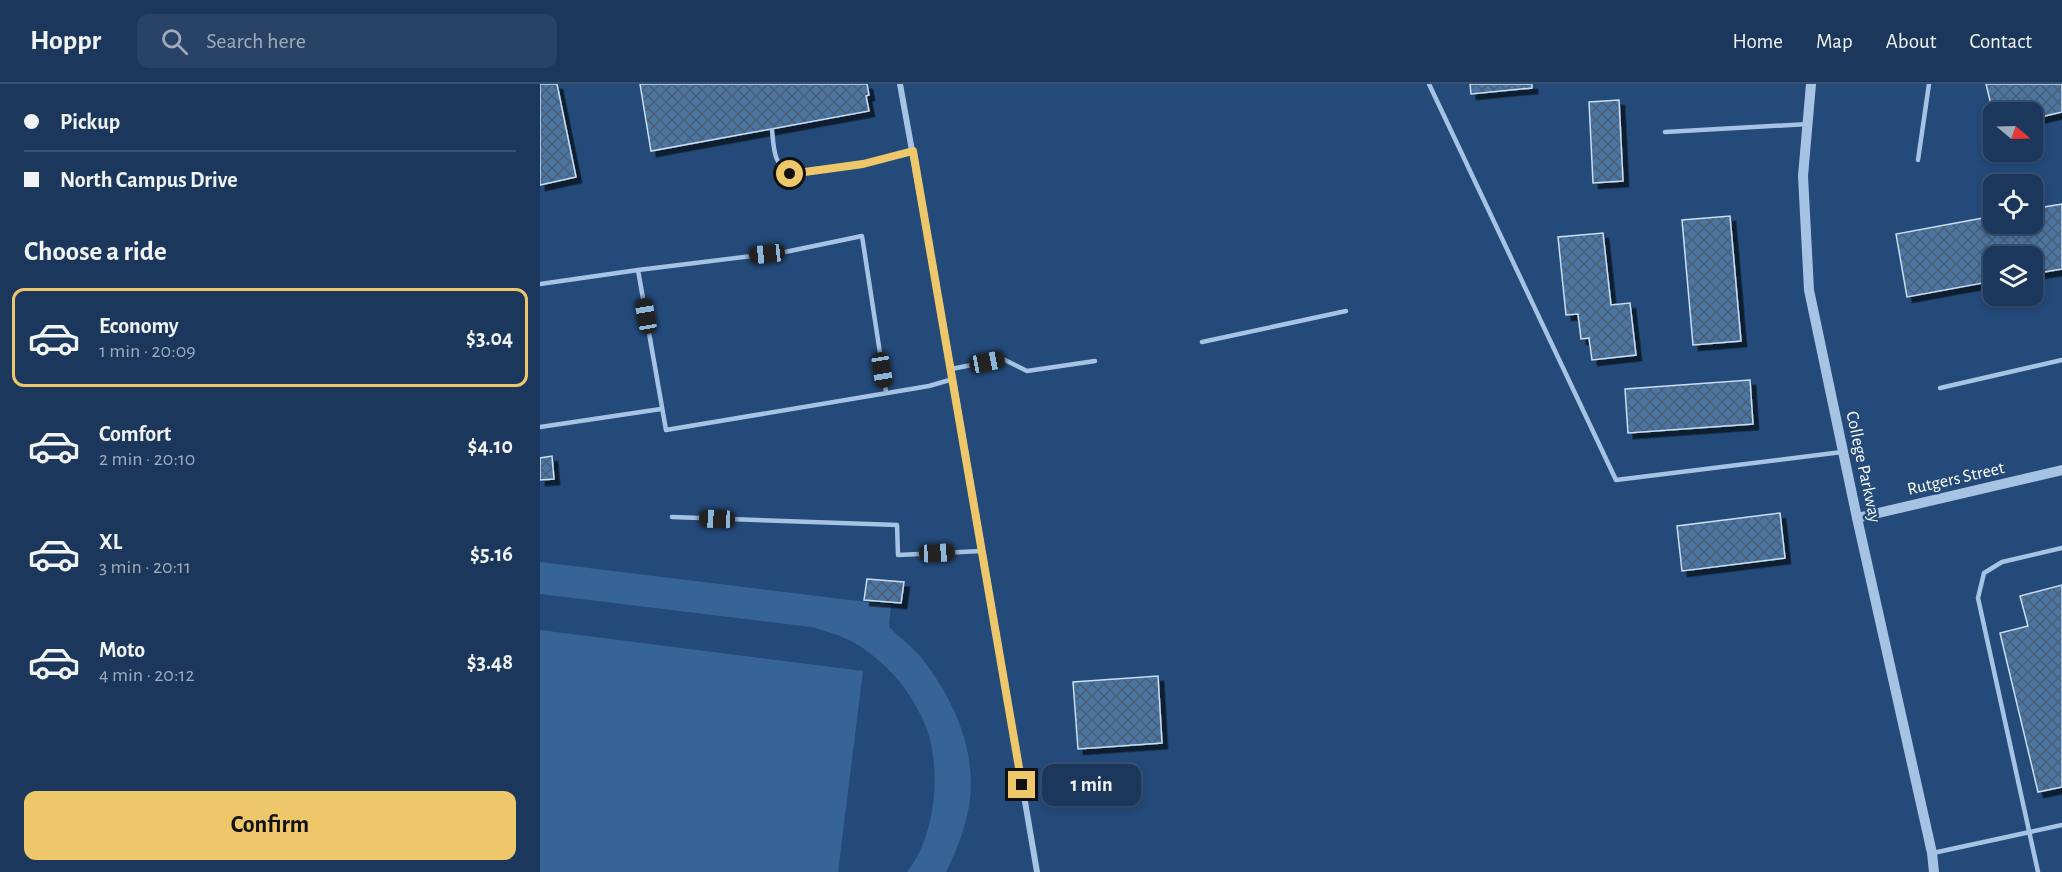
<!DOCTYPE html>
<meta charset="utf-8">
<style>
:root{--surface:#1b385c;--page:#284365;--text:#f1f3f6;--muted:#a0acbb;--line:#395272;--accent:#eec76a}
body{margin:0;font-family:"Alegreya Sans",sans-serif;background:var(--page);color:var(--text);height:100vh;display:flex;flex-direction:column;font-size:22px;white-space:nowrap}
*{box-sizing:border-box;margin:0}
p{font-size:20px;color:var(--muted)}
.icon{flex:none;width:33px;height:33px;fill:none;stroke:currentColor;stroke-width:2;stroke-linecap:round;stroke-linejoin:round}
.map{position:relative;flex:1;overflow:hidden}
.sheet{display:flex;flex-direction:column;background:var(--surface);width:540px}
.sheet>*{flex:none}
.hud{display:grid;align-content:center;height:132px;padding:0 24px;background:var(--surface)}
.needle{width:39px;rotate:109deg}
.controls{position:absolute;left:1443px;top:18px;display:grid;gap:12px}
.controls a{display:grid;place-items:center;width:60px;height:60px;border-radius:12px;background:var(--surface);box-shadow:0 3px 9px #0003,0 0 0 2px var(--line);font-size:30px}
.end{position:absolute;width:27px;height:27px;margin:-14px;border:8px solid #eec76a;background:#111;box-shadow:0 0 0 3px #111}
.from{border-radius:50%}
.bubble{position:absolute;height:42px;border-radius:12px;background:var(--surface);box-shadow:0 3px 9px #0003,0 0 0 2px var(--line);font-size:20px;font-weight:700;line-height:42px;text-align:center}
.car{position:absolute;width:18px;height:36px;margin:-18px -9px;border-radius:8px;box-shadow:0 0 4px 2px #0007;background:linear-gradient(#222 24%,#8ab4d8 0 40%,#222 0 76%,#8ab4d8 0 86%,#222 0)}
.hud b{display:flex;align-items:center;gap:21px;height:57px;font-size:22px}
.hud b+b{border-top:2px solid var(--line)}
.hud i{width:15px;height:15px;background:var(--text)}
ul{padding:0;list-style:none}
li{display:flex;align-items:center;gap:18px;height:99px;margin:0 12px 9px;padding:0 12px;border:3px solid transparent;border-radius:12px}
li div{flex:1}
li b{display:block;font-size:22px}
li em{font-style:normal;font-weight:700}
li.selected{border-color:var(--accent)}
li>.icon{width:54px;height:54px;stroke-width:1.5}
h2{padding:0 24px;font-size:27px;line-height:72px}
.primary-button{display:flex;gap:12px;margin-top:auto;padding:12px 24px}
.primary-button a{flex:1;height:69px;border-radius:12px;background:var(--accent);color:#111;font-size:24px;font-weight:700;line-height:69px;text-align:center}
header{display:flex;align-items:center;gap:36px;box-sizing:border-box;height:84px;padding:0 30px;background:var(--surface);border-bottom:2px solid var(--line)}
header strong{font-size:28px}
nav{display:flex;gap:33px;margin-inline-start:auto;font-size:21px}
.search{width:420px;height:54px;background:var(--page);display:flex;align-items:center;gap:15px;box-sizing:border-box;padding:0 21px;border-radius:12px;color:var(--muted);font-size:22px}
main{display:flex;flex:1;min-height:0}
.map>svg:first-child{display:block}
.garden{fill:#376497}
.building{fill:url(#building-cross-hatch);stroke:#c9ddf3;stroke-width:1.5;filter:url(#shadow)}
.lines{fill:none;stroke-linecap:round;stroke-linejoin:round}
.service{stroke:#a6c3e4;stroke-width:4.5}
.minor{stroke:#a6c3e4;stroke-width:6}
.tertiary{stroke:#a6c3e4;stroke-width:10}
.route{stroke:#eec76a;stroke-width:8}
.labels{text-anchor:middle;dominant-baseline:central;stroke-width:5;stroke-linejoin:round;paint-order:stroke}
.street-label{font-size:18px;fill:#fff;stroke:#244a7a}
</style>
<header>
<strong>Hoppr</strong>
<div class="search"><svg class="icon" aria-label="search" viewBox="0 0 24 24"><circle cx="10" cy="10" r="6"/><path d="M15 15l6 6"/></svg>Search here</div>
<nav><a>Home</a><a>Map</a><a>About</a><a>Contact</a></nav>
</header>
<main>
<section class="sheet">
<div class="hud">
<b><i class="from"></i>Pickup</b>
<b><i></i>North Campus Drive</b>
</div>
<h2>Choose a ride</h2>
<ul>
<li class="selected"><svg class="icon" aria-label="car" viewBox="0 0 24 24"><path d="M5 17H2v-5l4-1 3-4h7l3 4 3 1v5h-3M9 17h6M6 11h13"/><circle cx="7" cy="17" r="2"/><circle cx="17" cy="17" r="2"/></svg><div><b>Economy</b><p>1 min · 20:09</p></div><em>$3.04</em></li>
<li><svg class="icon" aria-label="car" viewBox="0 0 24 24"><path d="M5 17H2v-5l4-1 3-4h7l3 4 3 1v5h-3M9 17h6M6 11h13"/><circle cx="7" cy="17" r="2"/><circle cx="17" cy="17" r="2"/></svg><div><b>Comfort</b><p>2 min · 20:10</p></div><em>$4.10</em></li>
<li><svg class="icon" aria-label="car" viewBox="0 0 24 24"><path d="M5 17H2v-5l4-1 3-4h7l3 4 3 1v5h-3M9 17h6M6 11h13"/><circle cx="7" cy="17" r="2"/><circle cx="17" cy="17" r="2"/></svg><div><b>XL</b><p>3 min · 20:11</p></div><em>$5.16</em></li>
<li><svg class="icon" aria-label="car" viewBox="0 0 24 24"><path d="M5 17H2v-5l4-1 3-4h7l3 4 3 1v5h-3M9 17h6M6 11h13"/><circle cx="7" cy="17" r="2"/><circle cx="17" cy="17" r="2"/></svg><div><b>Moto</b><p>4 min · 20:12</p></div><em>$3.48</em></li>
</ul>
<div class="primary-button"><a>Confirm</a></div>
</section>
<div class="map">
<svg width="1522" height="788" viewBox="0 0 1522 788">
<defs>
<pattern id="building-cross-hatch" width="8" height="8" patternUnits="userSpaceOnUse" patternTransform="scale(1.5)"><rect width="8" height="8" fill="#4c74a3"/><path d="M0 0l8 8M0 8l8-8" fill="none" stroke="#4c5e73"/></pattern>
<filter id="shadow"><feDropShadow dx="5.5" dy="5.5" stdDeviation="0" flood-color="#0009"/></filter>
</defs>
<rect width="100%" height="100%" fill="#244a7a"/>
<g class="garden">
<path d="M0,478L351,521L349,543C358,552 370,561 379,571C415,615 441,674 427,732C422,752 415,770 406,788H367C393,755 400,701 391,660C387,637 367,604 351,588C343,579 322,562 311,557C299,551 285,547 272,543L0,510Z"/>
<path d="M0,546L323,587L298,788H0Z"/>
</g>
<g class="building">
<path d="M0,0H17L36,93L0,101Z"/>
<path d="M100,0H327L329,11L326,12L329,27L111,67Z"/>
<path d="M930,0H992V4L931,10Z"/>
<path d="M1446,0H1522V28L1492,35V28H1454V33Z"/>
<path d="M1079,16L1083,97L1053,99L1049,18Z"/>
<path d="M1522,120V185L1492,190V172H1454V197L1367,213L1356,150L1454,132V140H1492V125Z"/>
<path d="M1190,132L1201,257L1153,261L1142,136Z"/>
<path d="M1063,149L1071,221L1090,219L1096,271L1052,276L1049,254L1041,255L1038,230L1026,231L1018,153Z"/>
<path d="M1210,296L1213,340L1088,349L1085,305Z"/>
<path d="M12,372L14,395L0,396V374Z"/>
<path d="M1240,429L1245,474L1142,487L1137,442Z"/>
<path d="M327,495L364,498L361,519L324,516Z"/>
<path d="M1522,501V703L1498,708L1460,549L1488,542L1480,512Z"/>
<path d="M618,592L622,659L538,665L533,598Z"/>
</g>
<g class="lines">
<g class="service">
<path d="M889,0L1076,396L1302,368"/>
<path d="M232,46C234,64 233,81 251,90L323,80L373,67"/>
<path d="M1125,48L1268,40"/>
<path d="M1378,76L1389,0"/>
<path d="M0,200L98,186"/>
<path d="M662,258L806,227"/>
<path d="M411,285L463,275L487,287L555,277"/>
<path d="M1400,304L1522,276"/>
<path d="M346,308L322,152L245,168L98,186L126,346L389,302L413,295"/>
<path d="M0,343L121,325"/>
<path d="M132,433L357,441L358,471L442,467"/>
<path d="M1393,769L1522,741"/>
<path d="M1498,788L1438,514L1444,489L1462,478L1522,464"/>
</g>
<path class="minor" d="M360,0L410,278L497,788"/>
<g class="tertiary">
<path d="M1271,0L1263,92L1269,206L1317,434L1392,769L1394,788"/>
<path d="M1317,434L1522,386"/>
</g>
</g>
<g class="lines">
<path class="route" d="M250,90L323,80L373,67L482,701"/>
</g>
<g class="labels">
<g class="street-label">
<text transform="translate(1323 383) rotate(78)">College Parkway</text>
<text transform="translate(1416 395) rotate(-13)">Rutgers Street</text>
</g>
</g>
</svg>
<div class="controls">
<a><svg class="needle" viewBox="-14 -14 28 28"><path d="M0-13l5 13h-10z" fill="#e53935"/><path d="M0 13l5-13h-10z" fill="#a0acbb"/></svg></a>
<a><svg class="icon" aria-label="locate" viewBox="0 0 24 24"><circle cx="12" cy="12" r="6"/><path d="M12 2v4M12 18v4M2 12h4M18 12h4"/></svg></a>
<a><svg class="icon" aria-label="layers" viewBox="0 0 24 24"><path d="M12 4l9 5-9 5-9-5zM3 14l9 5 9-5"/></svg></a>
</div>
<i class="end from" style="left:250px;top:90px"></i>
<i class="end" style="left:482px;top:701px"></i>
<div class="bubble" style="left:502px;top:680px;width:99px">1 min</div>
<i class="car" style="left:227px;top:170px;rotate:264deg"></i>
<i class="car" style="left:106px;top:232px;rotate:350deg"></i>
<i class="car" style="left:447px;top:278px;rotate:79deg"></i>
<i class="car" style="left:342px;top:286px;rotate:171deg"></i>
<i class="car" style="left:177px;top:435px;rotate:272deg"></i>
<i class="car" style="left:397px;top:469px;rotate:87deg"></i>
</div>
</main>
